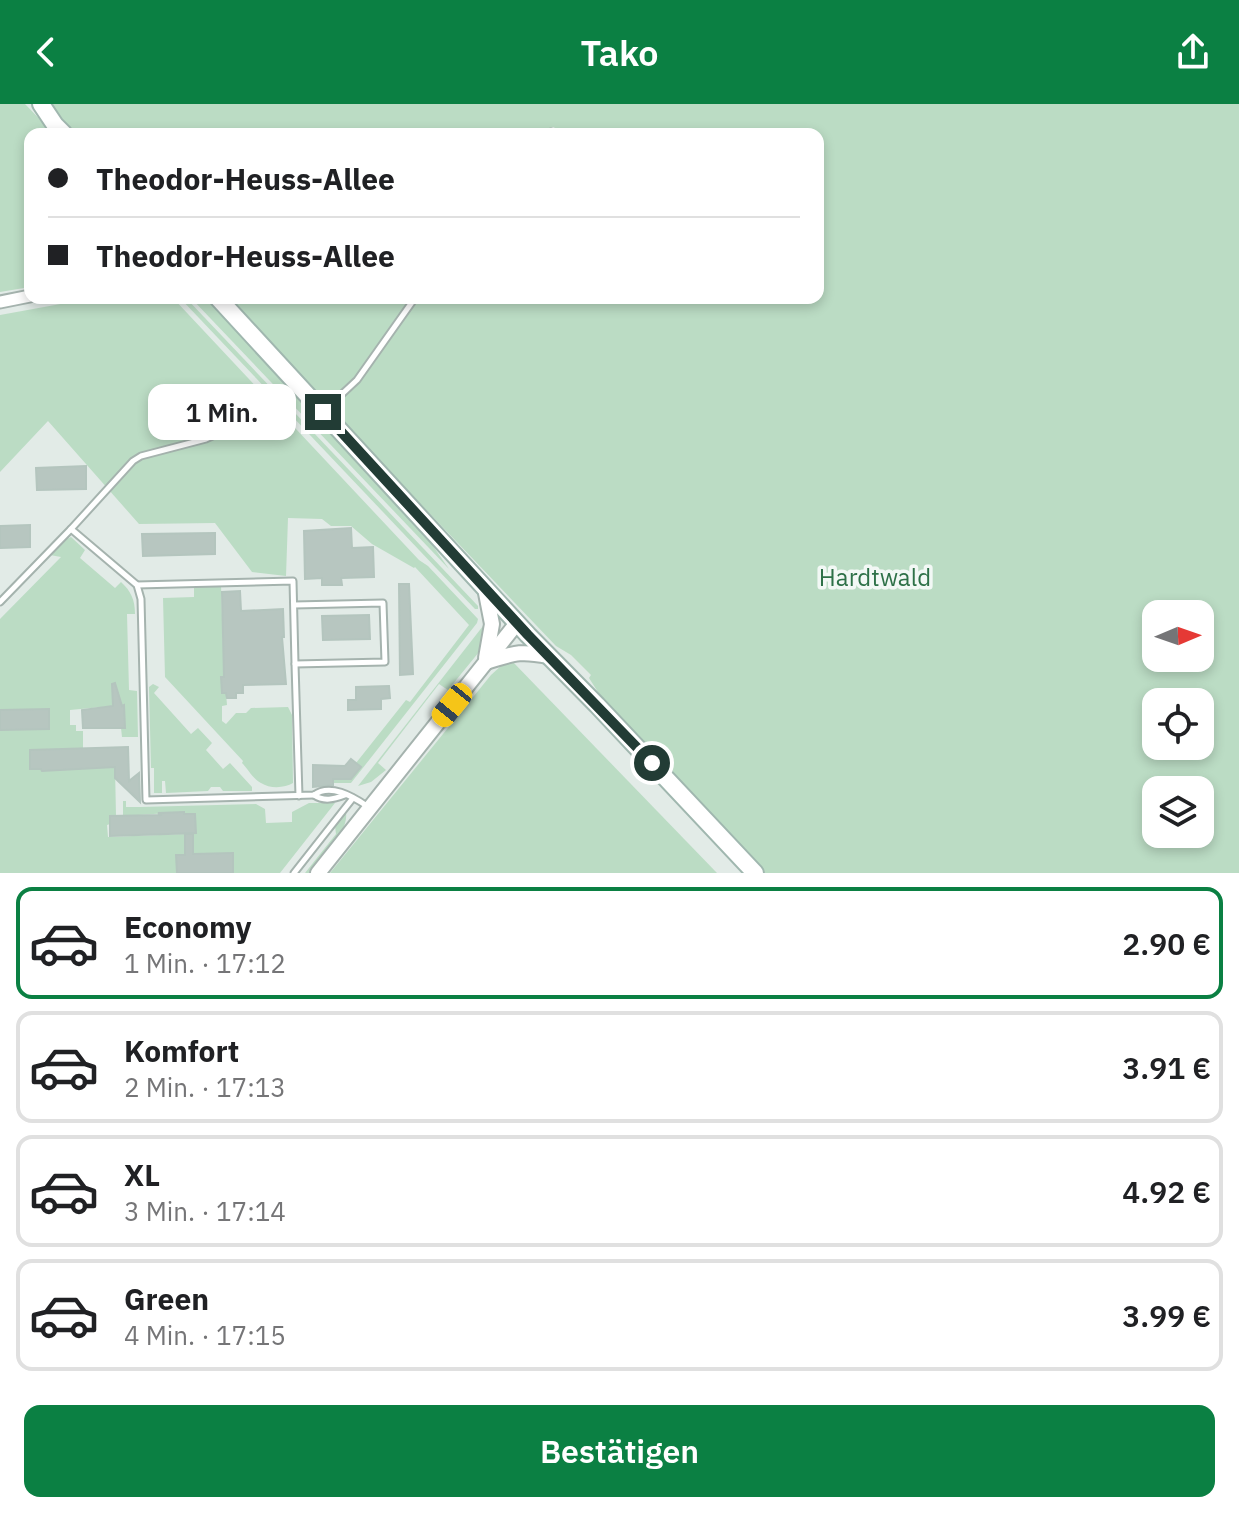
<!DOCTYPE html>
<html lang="de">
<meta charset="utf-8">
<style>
:root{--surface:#fff;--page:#f6f6f6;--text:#202124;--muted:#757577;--line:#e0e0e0;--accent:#0b8043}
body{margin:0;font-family:"IBM Plex Sans",sans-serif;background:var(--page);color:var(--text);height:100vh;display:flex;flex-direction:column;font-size:30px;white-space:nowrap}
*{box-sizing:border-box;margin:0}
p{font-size:26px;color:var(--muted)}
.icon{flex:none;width:44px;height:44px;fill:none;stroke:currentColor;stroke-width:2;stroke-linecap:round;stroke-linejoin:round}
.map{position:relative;height:769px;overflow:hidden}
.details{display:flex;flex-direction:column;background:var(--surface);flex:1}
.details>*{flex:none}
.top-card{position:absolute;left:24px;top:24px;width:800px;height:176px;border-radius:16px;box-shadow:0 4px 12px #0003;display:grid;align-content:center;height:176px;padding:0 24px;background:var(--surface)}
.needle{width:52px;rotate:88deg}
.controls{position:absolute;left:1142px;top:496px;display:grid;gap:16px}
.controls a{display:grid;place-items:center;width:72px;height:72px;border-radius:16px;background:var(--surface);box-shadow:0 4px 12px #0003;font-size:40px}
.end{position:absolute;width:36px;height:36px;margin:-18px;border:10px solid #223c35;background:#fff;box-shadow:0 0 0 4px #fff}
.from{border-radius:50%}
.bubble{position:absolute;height:56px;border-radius:16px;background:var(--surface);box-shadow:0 4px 12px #0003;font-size:26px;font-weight:600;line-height:56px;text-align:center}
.car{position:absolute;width:24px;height:48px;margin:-24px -12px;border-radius:10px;box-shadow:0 0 6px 2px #0007;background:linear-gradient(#f5c518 24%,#345 0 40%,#f5c518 0 76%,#345 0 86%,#f5c518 0)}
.top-card b{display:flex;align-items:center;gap:28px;height:76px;font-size:30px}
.top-card b+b{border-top:2px solid var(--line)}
.top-card i{width:20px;height:20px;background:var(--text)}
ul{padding:14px 0 0;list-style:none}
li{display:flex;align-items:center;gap:24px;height:112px;margin:0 16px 12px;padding:0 8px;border:4px solid var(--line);border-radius:16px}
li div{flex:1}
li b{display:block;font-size:30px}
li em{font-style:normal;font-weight:600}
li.selected{border-color:var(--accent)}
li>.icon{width:72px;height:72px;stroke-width:1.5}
.action{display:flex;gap:16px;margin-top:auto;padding:16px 24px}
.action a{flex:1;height:92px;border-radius:16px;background:var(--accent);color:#fff;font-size:32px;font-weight:600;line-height:92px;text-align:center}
header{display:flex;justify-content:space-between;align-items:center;height:104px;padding:0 24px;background:var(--accent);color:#fff;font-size:36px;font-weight:600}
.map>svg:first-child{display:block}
.green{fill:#bbdcc4;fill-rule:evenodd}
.building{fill:#b7c6c0;stroke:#b4c5be;stroke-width:2}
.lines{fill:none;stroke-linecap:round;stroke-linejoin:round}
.service-casing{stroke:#a5b3ae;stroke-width:9}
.minor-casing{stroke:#a5b3ae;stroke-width:15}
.tertiary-casing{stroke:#a5b3ae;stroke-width:18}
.secondary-casing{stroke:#a0b7af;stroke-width:20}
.service{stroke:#fff;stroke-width:5}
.minor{stroke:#fff;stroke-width:11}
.tertiary{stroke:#fff;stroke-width:14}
.secondary{stroke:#fff;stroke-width:16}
.route{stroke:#223c35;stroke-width:10}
.labels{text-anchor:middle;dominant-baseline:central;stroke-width:7;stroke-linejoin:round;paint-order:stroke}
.park-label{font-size:24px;fill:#2e7148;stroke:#f2f8f5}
</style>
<header><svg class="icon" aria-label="back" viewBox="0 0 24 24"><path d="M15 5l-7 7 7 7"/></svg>Tako<svg class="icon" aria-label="share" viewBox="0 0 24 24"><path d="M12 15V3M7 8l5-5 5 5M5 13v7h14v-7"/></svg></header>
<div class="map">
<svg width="1239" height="769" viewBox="0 0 1239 769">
<rect width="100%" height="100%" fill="#e2ebe7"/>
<g class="green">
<path d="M0,0H25L54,30H30V183L0,188Z"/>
<path d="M43,0H1239V769H765L605,599L589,574L591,571L571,551L556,542L224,194H818V30H568L553,23L532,30H71ZM1156,510H1200V554H1156ZM1156,598H1200V642H1156ZM1156,686H1200V730H1156Z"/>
<path d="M77,194H173L419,456L428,462L478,515L477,519L351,679H334V675H351L360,663L356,659L406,596L410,598L469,521L415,463L414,464L372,440L351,422H331L322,415L288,414L286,472L252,468L215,419L139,420L48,317L0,368V211L77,197Z"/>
<path d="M180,194H186L478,502V505H475Z"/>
<path d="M191,194H208L417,419L449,465Z"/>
<path d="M71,433L85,446L80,454L115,484L121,478C131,487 135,496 135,510H127L129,586L137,587L138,633H122L121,624L125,623L124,602H121L113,593V602L70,606V621H76V627H83V644L30,646V665H41L42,667L115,663L116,712H110V720L107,721L108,733L185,730V751H177V769H0V626L49,625L48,605L0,606V515L61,453L50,451L63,437Z"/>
<path d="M221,481L224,573H221L222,589H226L227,601L222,602V617L226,620L236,609H246L251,604L288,603L292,611L293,679C285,684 270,685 261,679C254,676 247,664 242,659L243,657L165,573L163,494L194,493V482Z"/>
<path d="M483,522H486L485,537L479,548L448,586L439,580L378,659L386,666L371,678L358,682Z"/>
<path d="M512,557L717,769H330L491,571L502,561Z"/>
<path d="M153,580L159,583L154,589L191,630L198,624L212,639L206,646L223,665L230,659L252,683V687H223L220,683H211L208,687L166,689L165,677H162V689H154V664H151L149,583Z"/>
<path d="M123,697H126V703H140L256,700L265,705L266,719L292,718V708L309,699H335L280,769H222L233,768V750L190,751L189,730L196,729L195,710H184V708L123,712Z"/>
<path d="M346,708C349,728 323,753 310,769H305L336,730L335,722Z"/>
</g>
<g class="building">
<path d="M86,362V385L37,386L36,364Z"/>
<path d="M30,421V443L0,444V422Z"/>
<path d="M351,424L352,444L373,443L374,473L341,474L342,481H322V474L305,475L304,427Z"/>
<path d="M215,429V450L143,452L142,430Z"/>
<path d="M399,480H409L413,570L400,571Z"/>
<path d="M240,487L241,507L283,505L284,533H282L286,580L243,581V589H236V594H227L226,589H222L221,573H224L222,488Z"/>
<path d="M369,511L370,535L323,536L322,512Z"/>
<path d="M115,579L122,602L124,601L125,624H83L82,606L113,602L112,580Z"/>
<path d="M389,582L390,594L381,595V605L348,606V596H356V583Z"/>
<path d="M49,605V625L0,626V606Z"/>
<path d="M128,643L129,677L139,669L140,698L115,674V663L42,667L41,665H30V646Z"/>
<path d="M351,655L361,663L351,675H333V681L313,683V661L345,662Z"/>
<path d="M184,708V710H195L196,729L110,732V712L162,711L158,709Z"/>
<path d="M185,730H193V750L233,749V769H177L176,751H185Z"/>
</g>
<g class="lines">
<defs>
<g id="service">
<path d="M544,30L551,28L557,30"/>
<path d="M261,298L217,330L206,335L141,352L133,357L71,425L137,481L141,495L146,696L314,691C330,679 352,692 367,702"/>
<path d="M326,305L357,276L415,194"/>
<path d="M137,481L293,477L295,560L385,558L383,499L294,501"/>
<path d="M0,498L71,425"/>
<path d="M295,560L299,692"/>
<path d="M314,691C324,698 334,695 345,691"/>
<path d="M294,769L353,694"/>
</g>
<path id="minor" d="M0,198L30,192"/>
<g id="tertiary">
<path d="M485,484L492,520L486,554"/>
<path d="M486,558C513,550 518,546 548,552"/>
<path d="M318,769L517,519"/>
</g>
<g id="secondary">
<path d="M41,0L55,21L64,30"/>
<path d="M218,194L528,531L597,601L755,769"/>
</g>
</defs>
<use href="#service" class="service-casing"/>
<use href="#minor" class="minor-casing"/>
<use href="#tertiary" class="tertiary-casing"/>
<use href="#secondary" class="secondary-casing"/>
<use href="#service" class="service"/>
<use href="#minor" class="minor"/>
<use href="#tertiary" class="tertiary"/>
<use href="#secondary" class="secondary"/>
</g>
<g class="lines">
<path class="route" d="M323,308L528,531L652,659"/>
</g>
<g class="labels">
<g class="park-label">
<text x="875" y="473">Hardtwald</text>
</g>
</g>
</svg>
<div class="controls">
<a><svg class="needle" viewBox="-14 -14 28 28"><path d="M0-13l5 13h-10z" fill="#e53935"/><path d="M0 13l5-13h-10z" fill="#757577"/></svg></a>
<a><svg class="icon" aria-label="locate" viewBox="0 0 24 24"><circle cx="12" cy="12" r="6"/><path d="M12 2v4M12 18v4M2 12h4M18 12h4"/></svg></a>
<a><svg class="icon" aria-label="layers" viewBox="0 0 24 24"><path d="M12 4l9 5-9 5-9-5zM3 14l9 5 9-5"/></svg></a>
</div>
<i class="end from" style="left:652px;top:659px"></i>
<i class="end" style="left:323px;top:308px"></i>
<div class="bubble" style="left:148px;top:280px;width:148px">1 Min.</div>
<i class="car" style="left:452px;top:601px;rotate:219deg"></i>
<div class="top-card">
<b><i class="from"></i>Theodor-Heuss-Allee</b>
<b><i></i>Theodor-Heuss-Allee</b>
</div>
</div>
<section class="details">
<ul>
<li class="selected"><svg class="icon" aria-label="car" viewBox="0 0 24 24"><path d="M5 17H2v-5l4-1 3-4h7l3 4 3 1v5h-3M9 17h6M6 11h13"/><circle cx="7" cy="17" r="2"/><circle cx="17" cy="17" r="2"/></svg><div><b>Economy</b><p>1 Min. · 17:12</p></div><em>2.90 €</em></li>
<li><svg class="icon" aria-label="car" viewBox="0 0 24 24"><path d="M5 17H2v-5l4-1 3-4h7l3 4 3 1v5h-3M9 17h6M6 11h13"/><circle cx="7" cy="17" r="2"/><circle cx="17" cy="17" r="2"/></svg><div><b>Komfort</b><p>2 Min. · 17:13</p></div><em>3.91 €</em></li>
<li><svg class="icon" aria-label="car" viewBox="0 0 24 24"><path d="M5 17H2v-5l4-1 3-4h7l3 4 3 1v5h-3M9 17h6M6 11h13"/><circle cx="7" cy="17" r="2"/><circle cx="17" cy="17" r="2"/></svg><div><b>XL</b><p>3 Min. · 17:14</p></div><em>4.92 €</em></li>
<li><svg class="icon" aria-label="car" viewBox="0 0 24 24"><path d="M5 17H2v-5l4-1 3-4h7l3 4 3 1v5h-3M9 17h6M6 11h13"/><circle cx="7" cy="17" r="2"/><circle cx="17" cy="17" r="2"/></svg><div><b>Green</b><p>4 Min. · 17:15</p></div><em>3.99 €</em></li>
</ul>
<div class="action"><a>Bestätigen</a></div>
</section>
